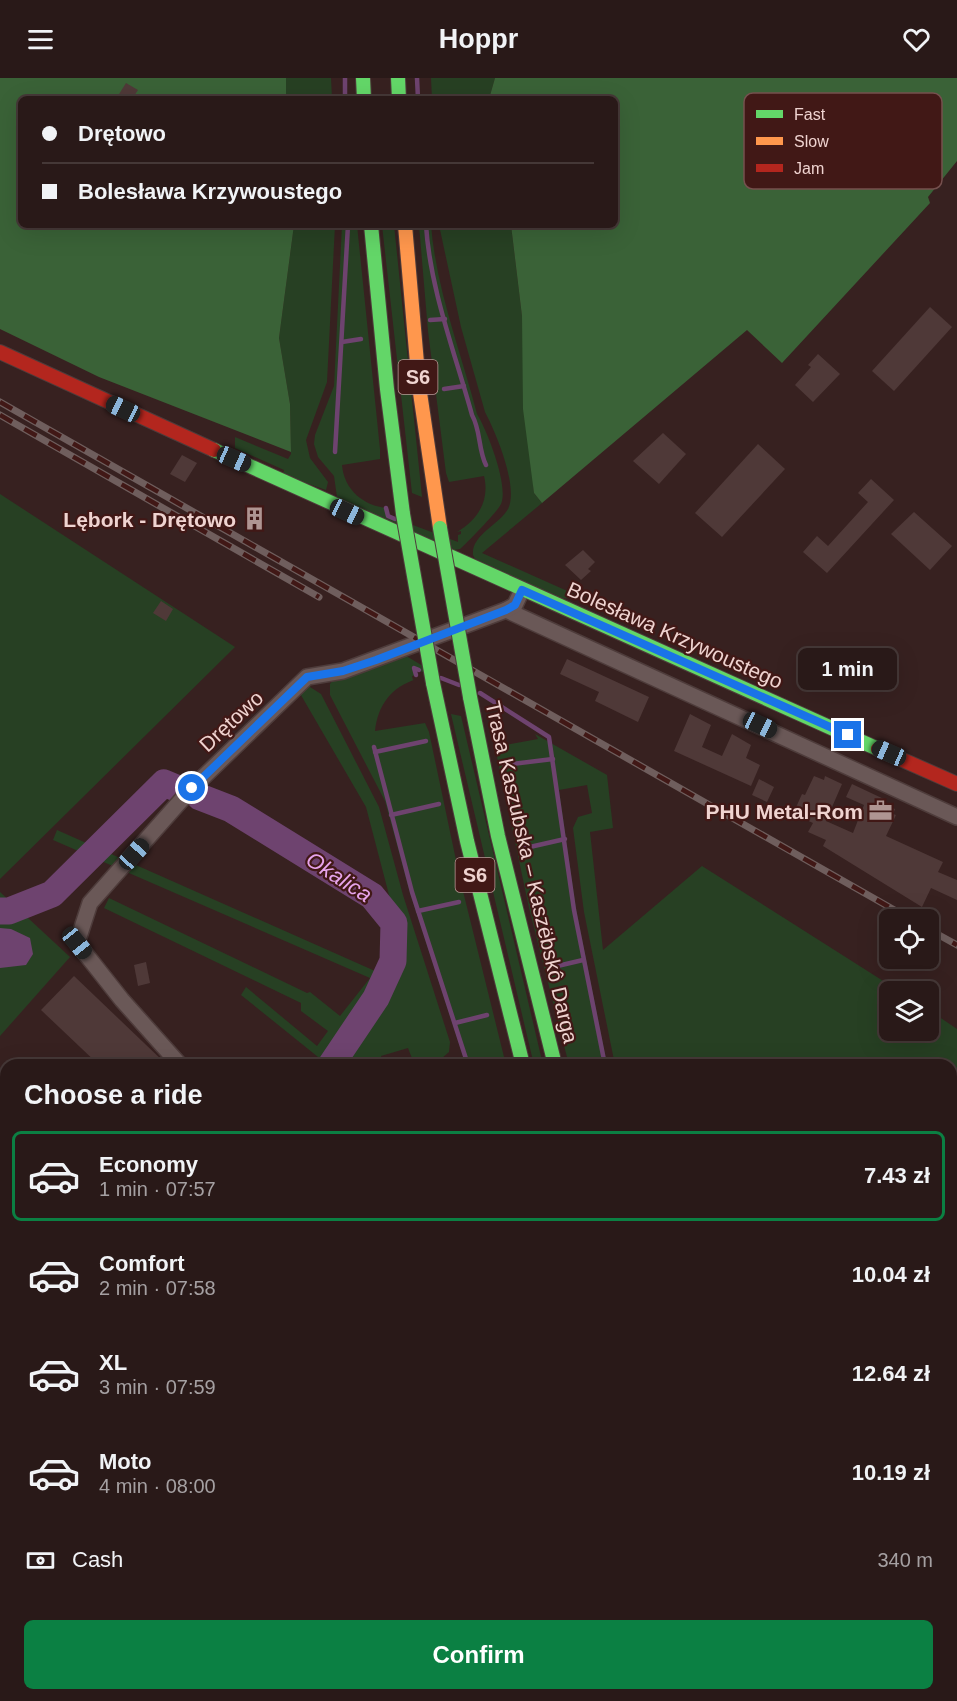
<!DOCTYPE html>
<meta charset="utf-8">
<style>
:root{--surface:#291918;--page:#352625;--text:#f1f3f6;--muted:#a5a0a2;--line:#453837;--accent:#0b8043}
body{margin:0;font-family:Arial,sans-serif;background:var(--page);color:var(--text);height:100vh;display:flex;flex-direction:column;font-size:22px;white-space:nowrap}
*{box-sizing:border-box;margin:0}
p{font-size:20px;color:var(--muted)}
.icon{flex:none;width:33px;height:33px;fill:none;stroke:currentColor;stroke-width:2;stroke-linecap:round;stroke-linejoin:round}
.map{position:relative;flex:1;overflow:hidden}
.details{position:absolute;left:0px;top:981px;width:957px;height:642px;display:flex;flex-direction:column;background:var(--surface);border-radius:18px 18px 0 0;box-shadow:0 6px 24px #0002,0 0 0 2px var(--line)}
.details>*{flex:none}
.hud{position:absolute;left:18px;top:18px;width:600px;height:132px;border-radius:9px;box-shadow:0 6px 24px #0002,0 0 0 2px var(--line);display:grid;align-content:center;height:132px;padding:0 24px;background:var(--surface)}
.tools{position:absolute;left:879px;top:831px;display:grid;gap:12px}
.tools a{display:grid;place-items:center;width:60px;height:60px;border-radius:9px;background:var(--surface);box-shadow:0 6px 24px #0002,0 0 0 2px var(--line);font-size:30px}
.end{position:absolute;width:27px;height:27px;margin:-14px;border:8px solid #1a73e8;background:#fff;box-shadow:0 0 0 3px #fff}
.from{border-radius:50%}
.bubble{position:absolute;height:42px;border-radius:9px;background:var(--surface);box-shadow:0 6px 24px #0002,0 0 0 2px var(--line);font-size:20px;font-weight:600;line-height:42px;text-align:center}
.car{position:absolute;width:18px;height:36px;margin:-18px -9px;border-radius:8px;box-shadow:0 0 4px 2px #0007;background:linear-gradient(#222 24%,#8ab4d8 0 40%,#222 0 76%,#8ab4d8 0 86%,#222 0)}
.hud b{display:flex;align-items:center;gap:21px;height:57px;font-size:22px}
.hud b+b{border-top:2px solid var(--line)}
.hud i{width:15px;height:15px;background:var(--text)}
ul{padding:0;list-style:none}
li{display:flex;align-items:center;gap:18px;height:90px;margin:0 12px 9px;padding:0 12px;border:3px solid transparent;border-radius:9px}
li div{flex:1}
li b{display:block;font-size:22px}
li em{font-style:normal;font-weight:600}
li.on{border-color:var(--accent)}
li>.icon{width:54px;height:54px;stroke-width:1.5}
h2{padding:0 24px;font-size:27px;line-height:72px}
.pay{display:flex;align-items:center;gap:15px;height:66px;padding:0 24px;font-size:22px}
.pay p{margin-inline-start:auto}
.button{display:flex;gap:12px;margin-top:auto;padding:12px 24px}
.button a{flex:1;height:69px;border-radius:9px;background:var(--accent);color:#fff;font-size:24px;font-weight:600;line-height:69px;text-align:center}
header{display:flex;justify-content:space-between;align-items:center;height:78px;padding:0 24px;background:var(--surface);font-size:27px;font-weight:600}
.map>svg:first-child{display:block}
.green{fill:#274023}
.forest{fill:#3a6237}
.water{fill:#6e436f}
.lines{fill:none;stroke-linecap:round;stroke-linejoin:round}
.stream{stroke:#6e436f;stroke-width:4.5}
.river{stroke:#6e436f;stroke-width:27}
.building{fill:#4f3938}
.street-casing{stroke:#4e3c3b;stroke-width:18}
.fast-casing{stroke:#4e3c3b;stroke-width:16}
.slow-casing{stroke:#4e3c3b;stroke-width:16}
.jam-casing{stroke:#4e3c3b;stroke-width:16}
.street{stroke:#6a5857;stroke-width:15}
.fast{stroke:#63d668;stroke-width:14}
.slow{stroke:#ff974d;stroke-width:14}
.jam{stroke:#b3261e;stroke-width:14}
.rail-casing{stroke:#6f5e5d;stroke-width:7}
.rail{stroke:#411816;stroke-width:4.5;stroke-dasharray:14;stroke-linecap:butt}
.fast-bridge-casing{stroke:#4e3c3b;stroke-width:16;stroke-linecap:butt}
.fast-bridge{stroke:#63d668;stroke-width:14}
.route{stroke:#1a73e8;stroke-width:8}
.labels{text-anchor:middle;dominant-baseline:central;stroke-width:4.5;stroke-linejoin:round;paint-order:stroke}
.shield{fill:#411816;stroke:#bb9b98;stroke-width:1.5}
.shield-label{font-size:20px;font-weight:bold;fill:#efd3d0}
.poi-label{font-size:21px;font-weight:bold;fill:#efd3d0;stroke:#411816;text-anchor:end}
.street-label{font-size:21px;fill:#efd3d0;stroke:#411816}
.water-label{font-size:22px;font-style:italic;fill:#e7a4ec;stroke:#411816}
.key{fill:#411816;stroke:#75504e;stroke-width:1.5}
.key-label{font-size:16px;fill:#efd3d0}
</style>
<header><svg class="icon" aria-label="menu" viewBox="0 0 24 24"><path d="M4 6h16M4 12h16M4 18h16"/></svg>Hoppr<svg class="icon" aria-label="heart" viewBox="0 0 24 24"><path d="M12 20l-8-8c-3-5 5-10 8-4 3-6 11-1 8 4z"/></svg></header>
<div class="map">
<svg width="957" height="1623" viewBox="0 0 957 1623">
<rect width="100%" height="100%" fill="#372120"/>
<g class="green">
<path d="M286,0H331L332,21H286Z"/>
<path d="M431,0H495L489,21H432Z"/>
<path d="M294,147H335L327,304L306,362L310,380L328,404L326,412L283,397L284,392L235,370V359L288,381L291,376L290,326L279,260Z"/>
<path d="M342,147H357L380,371V381L342,387C344,412 364,428 387,430L389,438L458,464V457L461,456V453L457,454C478,442 490,422 484,398L449,404L446,395L428,253L419,147H431C436,211 461,274 477,336C487,352 509,408 501,426C498,433 468,464 460,471L454,472L337,419L334,398L318,379L314,366L315,357L334,308Z"/>
<path d="M382,147H394L422,419L412,415Z"/>
<path d="M439,147H511L522,238L534,415L542,425L482,475L574,516L570,520L560,521L475,481L473,477C471,457 499,447 508,431C519,409 496,355 485,334L461,249Z"/>
<path d="M0,416L235,569L0,801Z"/>
<path d="M403,576L451,605L415,591L416,597L412,598L413,602L417,601C391,609 378,627 375,653L425,645L429,654L460,801L506,987H466L410,815L385,723L330,617V606L333,602Z"/>
<path d="M310,609L321,616L379,729L403,817L450,964L449,974L442,980L418,987L413,983L408,970L381,978L384,987H328L241,917L246,909L317,968L328,953L301,933V925L104,830L109,820L307,915L310,914L340,938L370,900L53,762L57,752L375,893L382,885L390,892L391,884L383,855L394,836L366,729L298,612Z"/>
<path d="M451,636L461,638L543,987H534Z"/>
<path d="M535,656L607,697L613,750L590,754L603,872L702,788L899,913L890,914V952H928L929,932L957,951V995L951,1000V987H615L584,834L573,750L578,739L592,735L587,707L559,712L576,831L607,987H569L529,830L495,669L538,661Z"/>
<path d="M0,814L70,879L0,958Z"/>
<path d="M951,1177L957,1181V1573L951,1575Z"/>
</g>
<g class="forest">
<path d="M0,0H286V21H21V147H294L279,260L290,326L291,374L99,299L0,251Z"/>
<path d="M495,0H957V83L928,119L930,125L782,285L747,252L542,425L534,415L523,331L522,238L511,147H615V21H489Z"/>
<path d="M0,1250L6,1253V1617H568L567,1623H0Z"/>
</g>
<path class="water" d="M0,850L11,851L30,860L33,876L26,887L0,890Z"/>
<g class="lines">
<g class="stream">
<path d="M345,0V21"/>
<path d="M417,0L418,21"/>
<path d="M426,147C430,211 455,275 472,337C481,353 478,371 486,387"/>
<path d="M430,242L445,241"/>
<path d="M342,264L361,261"/>
<path d="M444,311L464,308"/>
<path d="M335,374L348,147"/>
<path d="M386,430L388,438L395,441"/>
<path d="M416,597L414,590L419,592"/>
<path d="M441,600L459,607"/>
<path d="M480,615L549,659L574,832L605,987"/>
<path d="M374,669L412,814L468,987"/>
<path d="M375,674L426,663"/>
<path d="M504,687L553,681"/>
<path d="M391,737L439,726"/>
<path d="M521,771L565,761"/>
<path d="M418,833L459,824"/>
<path d="M549,890L583,882"/>
<path d="M455,945L487,937"/>
</g>
<g class="river">
<path d="M200,719L231,731L372,818L394,845L393,883L376,920L331,987"/>
<path d="M0,833H9L52,816L164,705L176,710"/>
<path d="M951,1437L954,1441L951,1450"/>
<path d="M951,1554L957,1550"/>
</g>
</g>
<g class="building">
<path d="M126,5L138,12L132,21H116Z"/>
<path d="M930,229L952,249L894,313L872,293Z"/>
<path d="M818,276L840,296L813,324L795,307L811,289L808,287Z"/>
<path d="M663,355L686,376L659,406L633,383Z"/>
<path d="M758,366L785,391L722,459L695,435Z"/>
<path d="M182,377L197,385L185,404L170,396Z"/>
<path d="M871,401L894,422L827,495L803,474L817,458L828,468L868,424L858,415Z"/>
<path d="M914,434L952,468L930,492L891,456Z"/>
<path d="M583,472L595,484L588,491L591,493L581,502L565,487Z"/>
<path d="M161,523L173,531L166,543L153,535Z"/>
<path d="M567,581L649,619L638,644L595,623L599,614L560,596Z"/>
<path d="M690,636L711,647L702,669L722,678L732,656L751,667L746,680L760,687L751,708L674,673Z"/>
<path d="M814,698L824,702L825,698L842,706L826,743L853,755L864,727L846,719L852,706L886,722L884,726L895,731L893,736L896,737L886,758L943,784L938,794L957,802V822L931,810L922,829L823,768L826,762L808,754L813,745L793,736L802,716L805,717Z"/>
<path d="M759,701L774,709L767,724L752,717Z"/>
<path d="M146,884L150,905L138,908L134,887Z"/>
<path d="M74,898L166,986L167,987H99L41,932Z"/>
</g>
<g class="lines">
<defs>
<g id="street">
<path d="M506,532L957,739"/>
<path d="M180,987L122,922L77,865L90,825L192,710L307,599L343,593L506,532L515,527L522,512"/>
<path d="M0,1212L6,1206"/>
<path d="M0,1250L6,1254"/>
<path d="M579,1617L586,1623"/>
</g>
<g id="fast">
<path d="M363,0L364,21"/>
<path d="M398,0L399,21"/>
<path d="M371,147L387,311L403,436"/>
<path d="M214,372L878,671"/>
<path d="M433,605L467,763L523,987"/>
<path d="M470,619L498,758L555,987"/>
<path d="M951,1593L957,1592"/>
</g>
<g id="slow">
<path d="M405,147L419,308L440,450"/>
<path d="M711,1617L713,1623"/>
<path d="M744,1617L746,1623"/>
<path d="M806,1623L835,1617"/>
</g>
<g id="jam">
<path d="M0,274L214,372"/>
<path d="M878,671L957,706"/>
</g>
</defs>
<use href="#street" class="street-casing"/>
<use href="#fast" class="fast-casing"/>
<use href="#slow" class="slow-casing"/>
<use href="#jam" class="jam-casing"/>
<use href="#street" class="street"/>
<use href="#fast" class="fast"/>
<use href="#slow" class="slow"/>
<use href="#jam" class="jam"/>
<defs>
<g id="rail">
<path d="M0,324L912,842"/>
<path d="M0,337L319,519"/>
<path d="M928,851L957,867"/>
</g>
</defs>
<use href="#rail" class="rail-casing"/>
<use href="#rail" class="rail"/>
<defs>
<g id="fast-bridge">
<path d="M403,436L433,605"/>
<path d="M440,450L470,619"/>
</g>
</defs>
<use href="#fast-bridge" class="fast-bridge-casing"/>
<use href="#fast-bridge" class="fast-bridge"/>
</g>
<g class="lines">
<path class="route" d="M192,710L307,599L343,593L376,582L506,532L515,527L522,512L848,657"/>
</g>
<defs>
<symbol id="building-bare" viewBox="-9 -9 18 18"><path d="M-4-6H4V6H1V3H-1V6H-4ZM-2.5-4.3h1.7v1.8h-1.7ZM.8-4.3h1.7v1.8H.8ZM-2.5-1h1.7V.8h-1.7ZM.8-1h1.7V.8H.8Z" fill="#af9592" stroke="#411816" stroke-width="2.5" paint-order="stroke"/></symbol>
<symbol id="office-bare" viewBox="-9 -9 18 18"><path d="M-6-3h4V-5.5h4V-3h4V5H-6ZM-1-4.5V-3h2v-1.5ZM-6 0V1H6V0Z" fill="#af9592" stroke="#411816" stroke-width="2.5" paint-order="stroke"/></symbol>
</defs>
<g fill-rule="evenodd">
<use href="#building-bare" x="238" y="424" width="33" height="33"/>
<use href="#office-bare" x="864" y="716" width="33" height="33"/>
</g>
<g class="labels">
<g class="shield">
<rect x="398.5" y="282" width="39" height="34" rx="4.5"/>
<rect x="455.5" y="780" width="39" height="34" rx="4.5"/>
</g>
<g class="shield-label">
<text x="418" y="299">S6</text>
<text x="475" y="797">S6</text>
</g>
<g class="poi-label">
<text x="236" y="441">Lębork - Drętowo</text>
<text x="863" y="733">PHU Metal-Rom</text>
</g>
<g class="street-label">
<text transform="translate(675 557) rotate(24)">Bolesława Krzywoustego</text>
<text transform="translate(231 643) rotate(-43)">Drętowo</text>
<text transform="translate(532 794) rotate(77)">Trasa Kaszubska – Kaszëbskô Darga</text>
</g>
<g class="water-label">
<text transform="translate(339 799) rotate(33)">Okalica</text>
</g>
</g>
<rect x="744" y="15" width="198" height="96" rx="9" class="key"/>
<rect x="756" y="32" width="27" height="8" fill="#63d668"/>
<rect x="756" y="59" width="27" height="8" fill="#ff974d"/>
<rect x="756" y="86" width="27" height="8" fill="#b3261e"/>
<g class="key-label">
<text x="794" y="42">Fast</text>
<text x="794" y="69">Slow</text>
<text x="794" y="96">Jam</text>
</g>
</svg>
<div class="tools">
<a><svg class="icon" aria-label="locate" viewBox="0 0 24 24"><circle cx="12" cy="12" r="6"/><path d="M12 2v4M12 18v4M2 12h4M18 12h4"/></svg></a>
<a><svg class="icon" aria-label="layers" viewBox="0 0 24 24"><path d="M12 4l9 5-9 5-9-5zM3 14l9 5 9-5"/></svg></a>
</div>
<i class="end from" style="left:192px;top:710px"></i>
<i class="end" style="left:848px;top:657px"></i>
<div class="bubble" style="left:798px;top:570px;width:99px">1 min</div>
<i class="car" style="left:123px;top:331px;rotate:295deg"></i>
<i class="car" style="left:234px;top:381px;rotate:114deg"></i>
<i class="car" style="left:347px;top:434px;rotate:115deg"></i>
<i class="car" style="left:760px;top:647px;rotate:115deg"></i>
<i class="car" style="left:889px;top:675px;rotate:294deg"></i>
<i class="car" style="left:134px;top:776px;rotate:42deg"></i>
<i class="car" style="left:77px;top:865px;rotate:141deg"></i>
<div class="hud">
<b><i class="from"></i>Drętowo</b>
<b><i></i>Bolesława Krzywoustego</b>
</div>
<section class="details">
<h2>Choose a ride</h2>
<ul>
<li class="on"><svg class="icon" aria-label="car" viewBox="0 0 24 24"><path d="M5 17H2v-5l4-1 3-4h7l3 4 3 1v5h-3M9 17h6M6 11h13"/><circle cx="7" cy="17" r="2"/><circle cx="17" cy="17" r="2"/></svg><div><b>Economy</b><p>1 min · 07:57</p></div><em>7.43 zł</em></li>
<li><svg class="icon" aria-label="car" viewBox="0 0 24 24"><path d="M5 17H2v-5l4-1 3-4h7l3 4 3 1v5h-3M9 17h6M6 11h13"/><circle cx="7" cy="17" r="2"/><circle cx="17" cy="17" r="2"/></svg><div><b>Comfort</b><p>2 min · 07:58</p></div><em>10.04 zł</em></li>
<li><svg class="icon" aria-label="car" viewBox="0 0 24 24"><path d="M5 17H2v-5l4-1 3-4h7l3 4 3 1v5h-3M9 17h6M6 11h13"/><circle cx="7" cy="17" r="2"/><circle cx="17" cy="17" r="2"/></svg><div><b>XL</b><p>3 min · 07:59</p></div><em>12.64 zł</em></li>
<li><svg class="icon" aria-label="car" viewBox="0 0 24 24"><path d="M5 17H2v-5l4-1 3-4h7l3 4 3 1v5h-3M9 17h6M6 11h13"/><circle cx="7" cy="17" r="2"/><circle cx="17" cy="17" r="2"/></svg><div><b>Moto</b><p>4 min · 08:00</p></div><em>10.19 zł</em></li>
</ul>
<div class="pay"><svg class="icon" aria-label="cash" viewBox="0 0 24 24"><path d="M3 7h18v10H3z"/><circle cx="12" cy="12" r="2"/></svg>Cash<p>340 m</p></div>
<div class="button"><a>Confirm</a></div>
</section>
</div>
